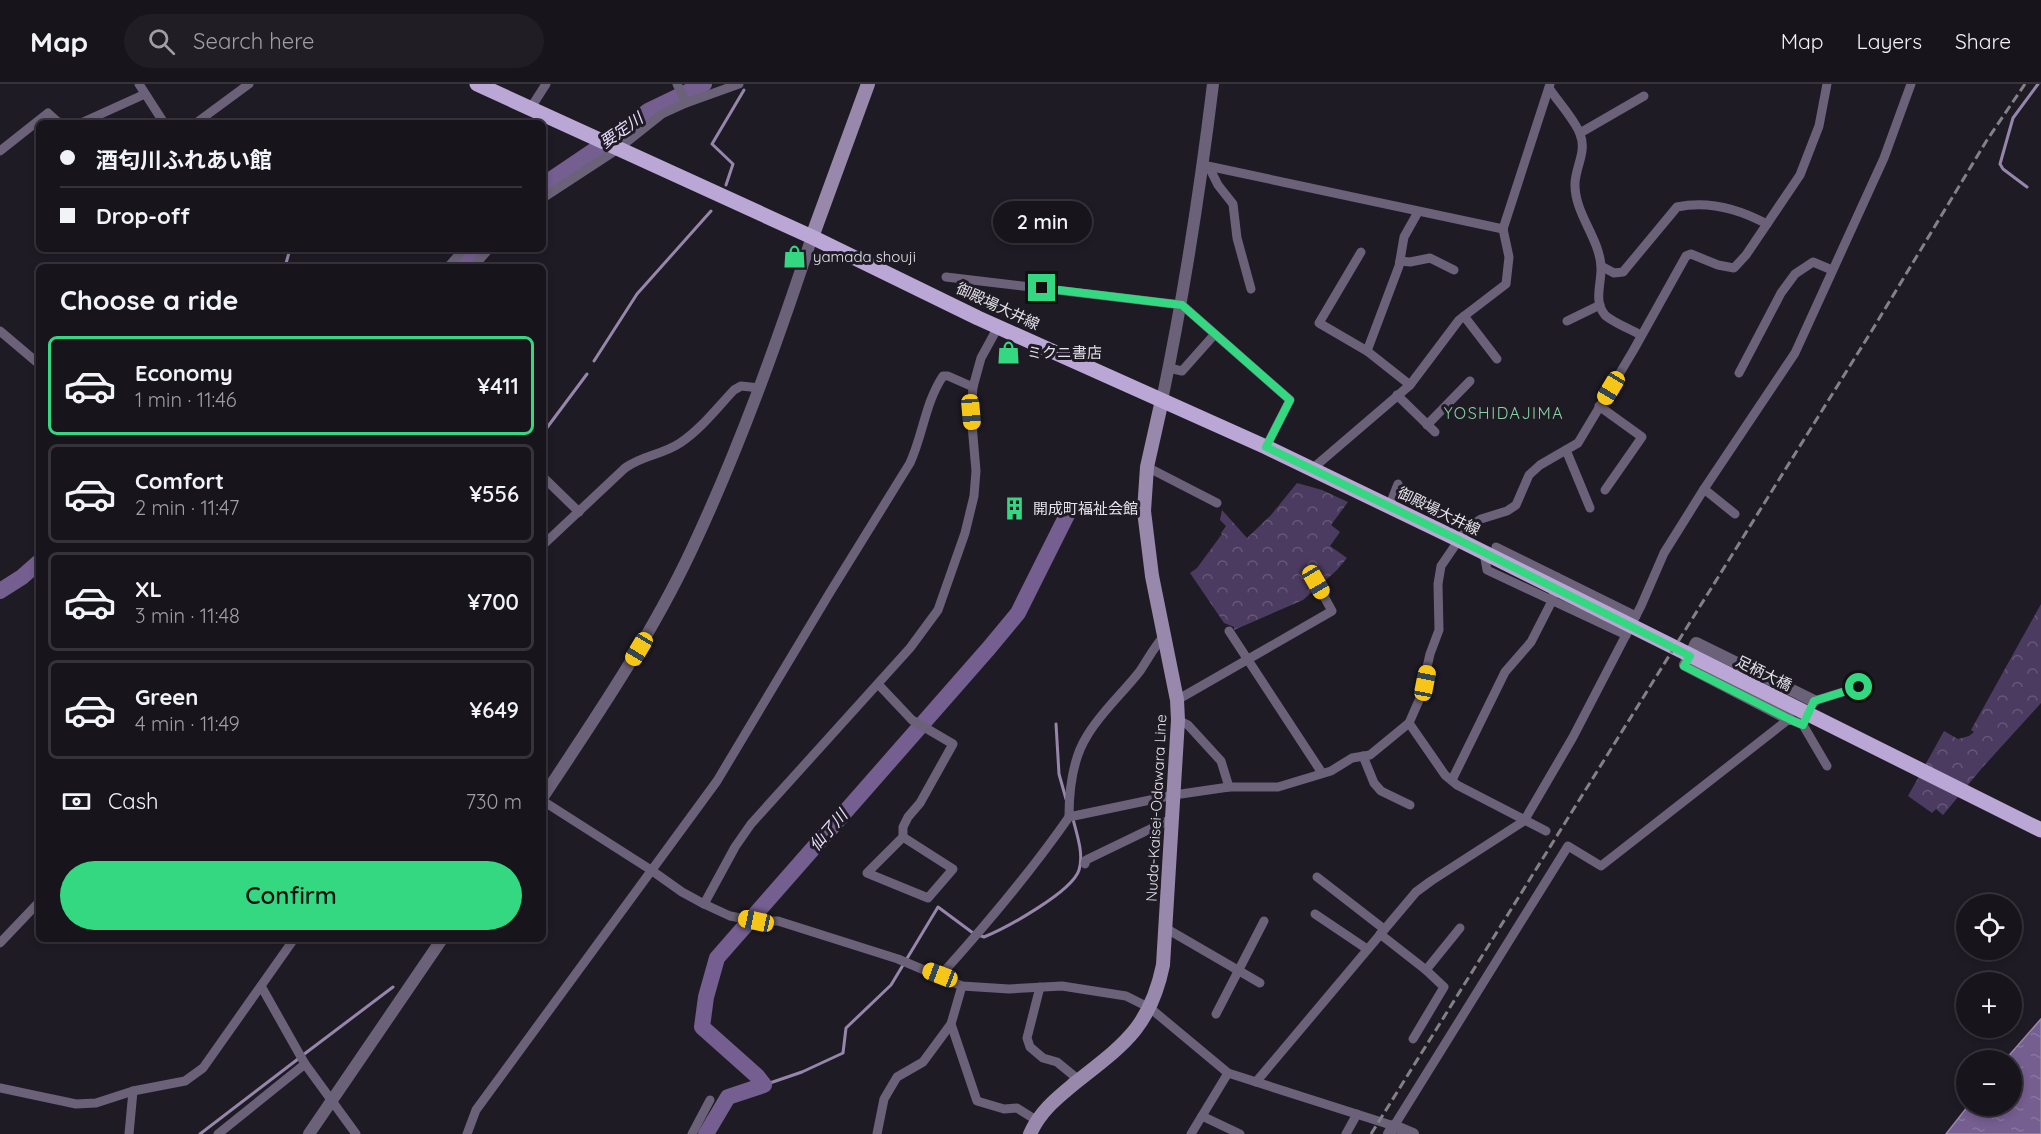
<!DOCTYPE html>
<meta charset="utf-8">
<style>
:root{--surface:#17141c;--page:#201d25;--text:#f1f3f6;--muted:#9e9ea3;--line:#36333b;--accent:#34d881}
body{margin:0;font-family:Quicksand,"Noto Sans JP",sans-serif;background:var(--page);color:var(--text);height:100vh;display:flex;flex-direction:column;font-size:22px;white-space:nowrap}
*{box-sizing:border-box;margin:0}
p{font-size:20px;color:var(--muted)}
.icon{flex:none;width:33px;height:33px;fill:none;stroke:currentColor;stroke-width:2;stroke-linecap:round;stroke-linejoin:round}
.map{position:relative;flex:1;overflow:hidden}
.drawer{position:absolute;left:36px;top:180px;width:510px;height:678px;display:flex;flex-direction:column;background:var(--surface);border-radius:9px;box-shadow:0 3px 9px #0003,0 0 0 2px var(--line)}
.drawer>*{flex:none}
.banner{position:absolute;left:36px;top:36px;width:510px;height:132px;border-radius:9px;box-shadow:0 3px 9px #0003,0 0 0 2px var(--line);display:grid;align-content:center;height:132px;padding:0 24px;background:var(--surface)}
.tools{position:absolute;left:1956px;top:810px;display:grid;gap:12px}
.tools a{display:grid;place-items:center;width:66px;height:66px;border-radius:50%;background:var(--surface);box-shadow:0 3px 9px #0003,0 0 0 2px var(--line);font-size:30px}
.end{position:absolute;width:27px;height:27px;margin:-14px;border:8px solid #34d881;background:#111;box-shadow:0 0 0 3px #111}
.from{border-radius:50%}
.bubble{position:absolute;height:42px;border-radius:21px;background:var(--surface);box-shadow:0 3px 9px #0003,0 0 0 2px var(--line);font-size:20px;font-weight:600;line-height:42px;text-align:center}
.car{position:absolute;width:18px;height:36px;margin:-18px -9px;border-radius:8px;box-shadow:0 0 4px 2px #0007;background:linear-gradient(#f5c518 24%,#345 0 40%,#f5c518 0 76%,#345 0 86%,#f5c518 0)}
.banner b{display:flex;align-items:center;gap:21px;height:57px;font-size:22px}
.banner b+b{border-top:2px solid var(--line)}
.banner i{width:15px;height:15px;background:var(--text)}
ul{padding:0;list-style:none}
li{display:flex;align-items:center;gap:18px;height:99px;margin:0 12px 9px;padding:0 12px;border:3px solid var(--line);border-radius:9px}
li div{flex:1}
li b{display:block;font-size:22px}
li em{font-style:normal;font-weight:600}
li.current{border-color:var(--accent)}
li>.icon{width:54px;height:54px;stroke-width:1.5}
h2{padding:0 24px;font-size:27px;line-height:72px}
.pay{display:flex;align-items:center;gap:15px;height:66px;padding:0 24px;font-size:22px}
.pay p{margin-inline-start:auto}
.button{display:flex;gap:12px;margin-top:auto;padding:12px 24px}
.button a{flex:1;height:69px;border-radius:36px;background:var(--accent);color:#111;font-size:24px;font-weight:600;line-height:69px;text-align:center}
header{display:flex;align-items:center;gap:36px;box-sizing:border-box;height:84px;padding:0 30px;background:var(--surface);border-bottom:2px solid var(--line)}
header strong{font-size:28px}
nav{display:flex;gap:33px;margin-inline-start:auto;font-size:21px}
.search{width:420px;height:54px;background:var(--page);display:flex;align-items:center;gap:15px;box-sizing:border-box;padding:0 21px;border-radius:33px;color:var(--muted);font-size:22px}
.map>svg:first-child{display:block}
.park{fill:url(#park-crowns)}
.water{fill:url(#water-ripples);stroke:#9786ab;stroke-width:1.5}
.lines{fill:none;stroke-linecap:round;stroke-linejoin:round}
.stream{stroke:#9786ab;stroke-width:3}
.river{stroke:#755e90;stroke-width:16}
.minor{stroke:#6b6178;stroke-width:9}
.tertiary{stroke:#6b6178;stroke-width:12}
.secondary{stroke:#9888ac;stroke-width:14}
.primary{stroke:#bba7d5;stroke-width:15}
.rail{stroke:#838088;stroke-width:3;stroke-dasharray:9 4.5;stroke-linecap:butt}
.route{stroke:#34d881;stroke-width:8}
.labels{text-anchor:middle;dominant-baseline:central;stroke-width:6;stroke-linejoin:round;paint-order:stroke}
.poi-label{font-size:15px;fill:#e5e2e9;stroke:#1f1b25;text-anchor:start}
.street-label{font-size:15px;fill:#e5e2e9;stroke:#1f1b25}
.water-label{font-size:16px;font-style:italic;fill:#e9dcfb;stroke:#1f1b25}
.neighbourhood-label{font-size:16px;letter-spacing:1.5px;fill:#89d2a2;stroke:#1f1b25}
</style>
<header>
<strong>Map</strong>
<div class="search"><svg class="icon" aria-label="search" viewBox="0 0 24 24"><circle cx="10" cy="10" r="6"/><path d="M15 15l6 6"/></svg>Search here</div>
<nav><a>Map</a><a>Layers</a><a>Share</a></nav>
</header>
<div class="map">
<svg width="2041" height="1050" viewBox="0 0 2041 1050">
<defs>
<pattern id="park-crowns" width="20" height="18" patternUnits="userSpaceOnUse" patternTransform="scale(1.5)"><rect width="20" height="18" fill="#4c3b60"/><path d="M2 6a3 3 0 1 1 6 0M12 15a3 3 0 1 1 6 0" fill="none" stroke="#665777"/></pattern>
<pattern id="water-ripples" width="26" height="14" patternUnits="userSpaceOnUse" patternTransform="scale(1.5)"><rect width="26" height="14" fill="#755e90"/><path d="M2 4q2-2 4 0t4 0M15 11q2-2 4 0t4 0" fill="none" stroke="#8875a0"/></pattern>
</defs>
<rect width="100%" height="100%" fill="#1f1b25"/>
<g class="park">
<path d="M1297,399L1322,406L1348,418L1331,441L1340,448L1330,462L1347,474L1337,486L1303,516L1234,546V543L1224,539L1190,489L1197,484L1222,450L1221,449L1226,442L1220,436L1222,426L1247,454L1271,431Z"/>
<path d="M2041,520V619L1982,684L1943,731L1936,725L1932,729L1908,712L1944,647L1958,655L1969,652L1974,648L1971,646Z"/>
</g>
<path class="water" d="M2041,935V1050H1946L1968,1022H2012V976H2005Z"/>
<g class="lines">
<g class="stream">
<path d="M520,39V38"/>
<path d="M726,101L733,80L712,60L744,6"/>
<path d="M2027,103L2003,85L2000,80L2013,34L2038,0"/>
<path d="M285,183L290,165"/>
<path d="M594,277L637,210L711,127"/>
<path d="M543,349L587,290"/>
<path d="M1056,640L1059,690L1066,715"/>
<path d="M427,858L429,855"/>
<path d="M303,971L393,903"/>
<path d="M764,1001L802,988L843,969L846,944L891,901L938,823L973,849L984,853C1006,844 1072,808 1079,786C1084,770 1077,751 1073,735"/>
<path d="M200,1050L298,975"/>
</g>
<g class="river">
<path d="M543,101L620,49L648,27L704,0"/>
<path d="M459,183L475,165"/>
<path d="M0,507L22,493L39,478"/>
<path d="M706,1050L728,1013L764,1001L757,992L702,943L706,913L717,874L989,564L1018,529L1070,425"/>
</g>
<g class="minor">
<path d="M139,0L164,39"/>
<path d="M677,0L686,19"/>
<path d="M1549,4C1558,18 1575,36 1580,50C1587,67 1576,82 1575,99C1574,129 1599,153 1601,182C1602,199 1593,217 1605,231C1612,238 1632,246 1641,251"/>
<path d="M530,25L546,0"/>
<path d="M81,39L145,10"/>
<path d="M196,39L249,0"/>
<path d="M1580,49L1644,12"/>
<path d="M0,67L48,29L58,38L64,39"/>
<path d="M1203,81L1503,145L1550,0"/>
<path d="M1209,83L1218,101L1233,120L1237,154L1251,205"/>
<path d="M543,114L618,65L662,30L686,19L739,0"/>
<path d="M1400,177L1410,178L1430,174L1454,186"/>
<path d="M1601,182L1614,189L1623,188L1677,123C1709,116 1739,125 1767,140"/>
<path d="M448,183L464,165"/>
<path d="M473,183L489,165"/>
<path d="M946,193L1182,221L1290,316L1266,363"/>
<path d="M1464,232L1497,275"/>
<path d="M1567,237L1600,221"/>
<path d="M0,247L39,280"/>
<path d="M1367,267L1399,182L1404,153L1418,128"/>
<path d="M1169,284L1182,287L1214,251"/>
<path d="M1739,289L1781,209L1795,190L1813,178L1832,186"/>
<path d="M1410,301L1459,236L1506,200L1509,173L1503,145"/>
<path d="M1397,311L1435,348"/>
<path d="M1599,322L1642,353L1605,406"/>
<path d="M1427,341L1470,297"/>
<path d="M1566,366L1590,424"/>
<path d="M1147,383L1217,419"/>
<path d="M1312,385L1410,301L1367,267L1319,239L1361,168"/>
<path d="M543,393L579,428"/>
<path d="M1704,405L1735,430"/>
<path d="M1389,423L1398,400"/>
<path d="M543,461L625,384C643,371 662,371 680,359C701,345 717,324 734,306L741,302L760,304"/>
<path d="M1496,463L1636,532"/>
<path d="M1484,469L1487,486L1626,551"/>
<path d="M1229,547L1322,689"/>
<path d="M878,600L912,636L953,660L920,719L908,733L903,743V753L867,789L928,814L953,785L903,753"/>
<path d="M1177,616L1332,527L1316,498"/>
<path d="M1812,621L1814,617L1859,603"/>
<path d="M1178,636L1188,641L1221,677L1229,703"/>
<path d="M1409,639L1445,691L1457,701L1546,747"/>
<path d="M1363,672L1374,699L1381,707L1410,721"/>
<path d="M1452,696L1505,588L1531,558L1552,517L1557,493"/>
<path d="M543,717L651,786L682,808L704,820L730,832L756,837H778L898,875L962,902L1009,905L1062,902L1126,912L1150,924L1228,989L1394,1042L1568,762L1601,782L1789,635L1803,641L1827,682"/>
<path d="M1069,733C1069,707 1073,674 1087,652C1101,628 1123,609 1140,587C1148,575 1154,563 1164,552"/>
<path d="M1085,780L1086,776L1173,734"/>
<path d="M1317,793L1384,845"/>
<path d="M704,820L735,763L751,740L910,564L938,526L965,449L974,412L976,387L971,329L973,303L981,274L998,243"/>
<path d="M1315,830L1367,865"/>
<path d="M1167,845L1260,899"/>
<path d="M1380,850L1426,886L1444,903L1413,955"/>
<path d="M0,859L39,818"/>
<path d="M1426,886L1460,844"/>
<path d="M940,892C986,841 1030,789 1069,733L1174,711L1229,703H1278L1331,687L1352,674L1370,671L1409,639L1420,614L1430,570L1439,546L1438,500L1441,482L1467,444L1481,435L1507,427L1516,421L1529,391L1540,381L1578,359L1633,267L1686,172L1691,170L1718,181L1734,184L1746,171L1800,91L1819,42L1827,0"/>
<path d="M261,902L305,980L356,1050"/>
<path d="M1040,903L1027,954L1030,963L1043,974L1057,978L1079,996"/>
<path d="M1216,930L1264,837"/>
<path d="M951,940L977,1017L1004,1025L1017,1024L1036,1036"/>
<path d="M1256,998L1416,808L1431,797L1524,737L1573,653L1641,522L1664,469L1704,405L1795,269L1884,74L1911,0"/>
<path d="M0,1004L76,1020L96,1019L133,1007L185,997L203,984L294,855"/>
<path d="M1202,1032L1240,1050"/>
<path d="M129,1050L133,1007"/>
<path d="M218,1050L305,980"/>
<path d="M467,1050L476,1026L717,697L829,510L910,379C923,351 925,319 943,292H948L973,303"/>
<path d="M692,1050L710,1016"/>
<path d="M877,1050L884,1015L897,993L923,978L951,940L962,902"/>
<path d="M1191,1050L1228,989"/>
<path d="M1346,1050L1357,1030"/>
</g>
<g class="tertiary">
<path d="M1162,316C1184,211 1200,106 1213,0"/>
<path d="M1789,635L1685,581L1696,559L1814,617"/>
<path d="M543,713C596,633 650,554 691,467C739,365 777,259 812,153"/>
<path d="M309,1050L442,855"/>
<path d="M1389,1050L1394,1042L1413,1050"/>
</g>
<g class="secondary">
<path d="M812,153L868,0"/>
<path d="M1030,1050C1040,1027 1057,1014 1075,999C1123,961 1150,944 1163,881L1178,636L1177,616L1152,492L1144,427L1147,383L1162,316"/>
</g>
<path class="primary" d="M477,0L812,153L978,234L1266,363L1459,456L2041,746"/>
<path class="rail" d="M1371,1050L1871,248L1987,56L2025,0"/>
</g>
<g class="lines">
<path class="route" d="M1042,204L1182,221L1290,316L1266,363L1459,456L1690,572L1684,582L1789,635L1803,641L1814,617L1859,603"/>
</g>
<defs>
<symbol id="shop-bare" viewBox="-9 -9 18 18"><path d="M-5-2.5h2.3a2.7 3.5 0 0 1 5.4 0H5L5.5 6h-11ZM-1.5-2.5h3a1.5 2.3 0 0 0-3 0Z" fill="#34d881" stroke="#1f1b25" stroke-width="2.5" paint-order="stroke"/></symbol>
<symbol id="building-bare" viewBox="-9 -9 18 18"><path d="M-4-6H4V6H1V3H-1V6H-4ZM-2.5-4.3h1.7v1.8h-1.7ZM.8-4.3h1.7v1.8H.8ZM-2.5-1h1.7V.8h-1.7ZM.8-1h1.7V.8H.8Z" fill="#34d881" stroke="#1f1b25" stroke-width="2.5" paint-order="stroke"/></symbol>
</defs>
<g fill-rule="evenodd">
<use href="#shop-bare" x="778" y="156" width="33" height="33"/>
<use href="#shop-bare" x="992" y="252" width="33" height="33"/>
<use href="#building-bare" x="998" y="408" width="33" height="33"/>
</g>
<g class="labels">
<g class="poi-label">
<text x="813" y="172">yamada shouji</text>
<text x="1027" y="268">ミクニ書店</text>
<text x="1033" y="424">開成町福祉会館</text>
</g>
<g class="street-label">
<text transform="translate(998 222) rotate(25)">御殿場大井線</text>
<text transform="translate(1439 427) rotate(26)">御殿場大井線</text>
<text transform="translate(1764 589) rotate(26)">足柄大橋</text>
<text transform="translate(1156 724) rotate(-87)">Nuda-Kaisei-Odawara Line</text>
</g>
<g class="water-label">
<text transform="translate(621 46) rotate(-35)">要定川</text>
<text transform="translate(828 746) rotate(-49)">仙了川</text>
</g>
<g class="neighbourhood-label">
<text x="1504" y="329">YOSHIDAJIMA</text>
</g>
</g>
</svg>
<div class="tools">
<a><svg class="icon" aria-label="locate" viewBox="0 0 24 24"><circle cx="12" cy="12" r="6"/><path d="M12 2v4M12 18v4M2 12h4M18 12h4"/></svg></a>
<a>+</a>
<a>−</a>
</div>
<i class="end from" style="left:1859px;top:603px"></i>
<i class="end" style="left:1042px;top:204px"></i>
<div class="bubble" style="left:993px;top:117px;width:99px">2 min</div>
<i class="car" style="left:1611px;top:304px;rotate:211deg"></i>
<i class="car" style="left:971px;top:328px;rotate:175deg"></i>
<i class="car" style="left:1316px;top:498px;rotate:150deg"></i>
<i class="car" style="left:639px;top:565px;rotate:211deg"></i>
<i class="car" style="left:1425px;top:599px;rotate:11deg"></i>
<i class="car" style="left:756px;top:837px;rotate:282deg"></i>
<i class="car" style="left:940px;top:891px;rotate:291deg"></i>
<div class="banner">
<b><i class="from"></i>酒匂川ふれあい館</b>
<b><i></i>Drop-off</b>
</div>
<section class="drawer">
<h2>Choose a ride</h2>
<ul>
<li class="current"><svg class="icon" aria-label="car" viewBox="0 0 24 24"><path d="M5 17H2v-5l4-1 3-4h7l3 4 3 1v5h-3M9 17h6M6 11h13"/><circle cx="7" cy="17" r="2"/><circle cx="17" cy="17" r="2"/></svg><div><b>Economy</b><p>1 min · 11:46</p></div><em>¥411</em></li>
<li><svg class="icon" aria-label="car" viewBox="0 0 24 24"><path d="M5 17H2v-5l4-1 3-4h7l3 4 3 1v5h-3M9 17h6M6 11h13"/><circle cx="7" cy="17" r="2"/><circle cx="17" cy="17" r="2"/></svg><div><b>Comfort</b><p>2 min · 11:47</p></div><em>¥556</em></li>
<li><svg class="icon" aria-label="car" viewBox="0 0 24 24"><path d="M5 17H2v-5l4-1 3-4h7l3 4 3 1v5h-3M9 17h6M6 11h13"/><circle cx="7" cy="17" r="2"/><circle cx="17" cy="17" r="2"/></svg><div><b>XL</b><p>3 min · 11:48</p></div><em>¥700</em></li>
<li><svg class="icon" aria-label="car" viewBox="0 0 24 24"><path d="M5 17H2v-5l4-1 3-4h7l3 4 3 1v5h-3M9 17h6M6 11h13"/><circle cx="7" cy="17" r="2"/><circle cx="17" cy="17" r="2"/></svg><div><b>Green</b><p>4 min · 11:49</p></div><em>¥649</em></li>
</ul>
<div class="pay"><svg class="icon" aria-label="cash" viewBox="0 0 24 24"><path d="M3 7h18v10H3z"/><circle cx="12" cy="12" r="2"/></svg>Cash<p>730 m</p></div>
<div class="button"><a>Confirm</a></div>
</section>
</div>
